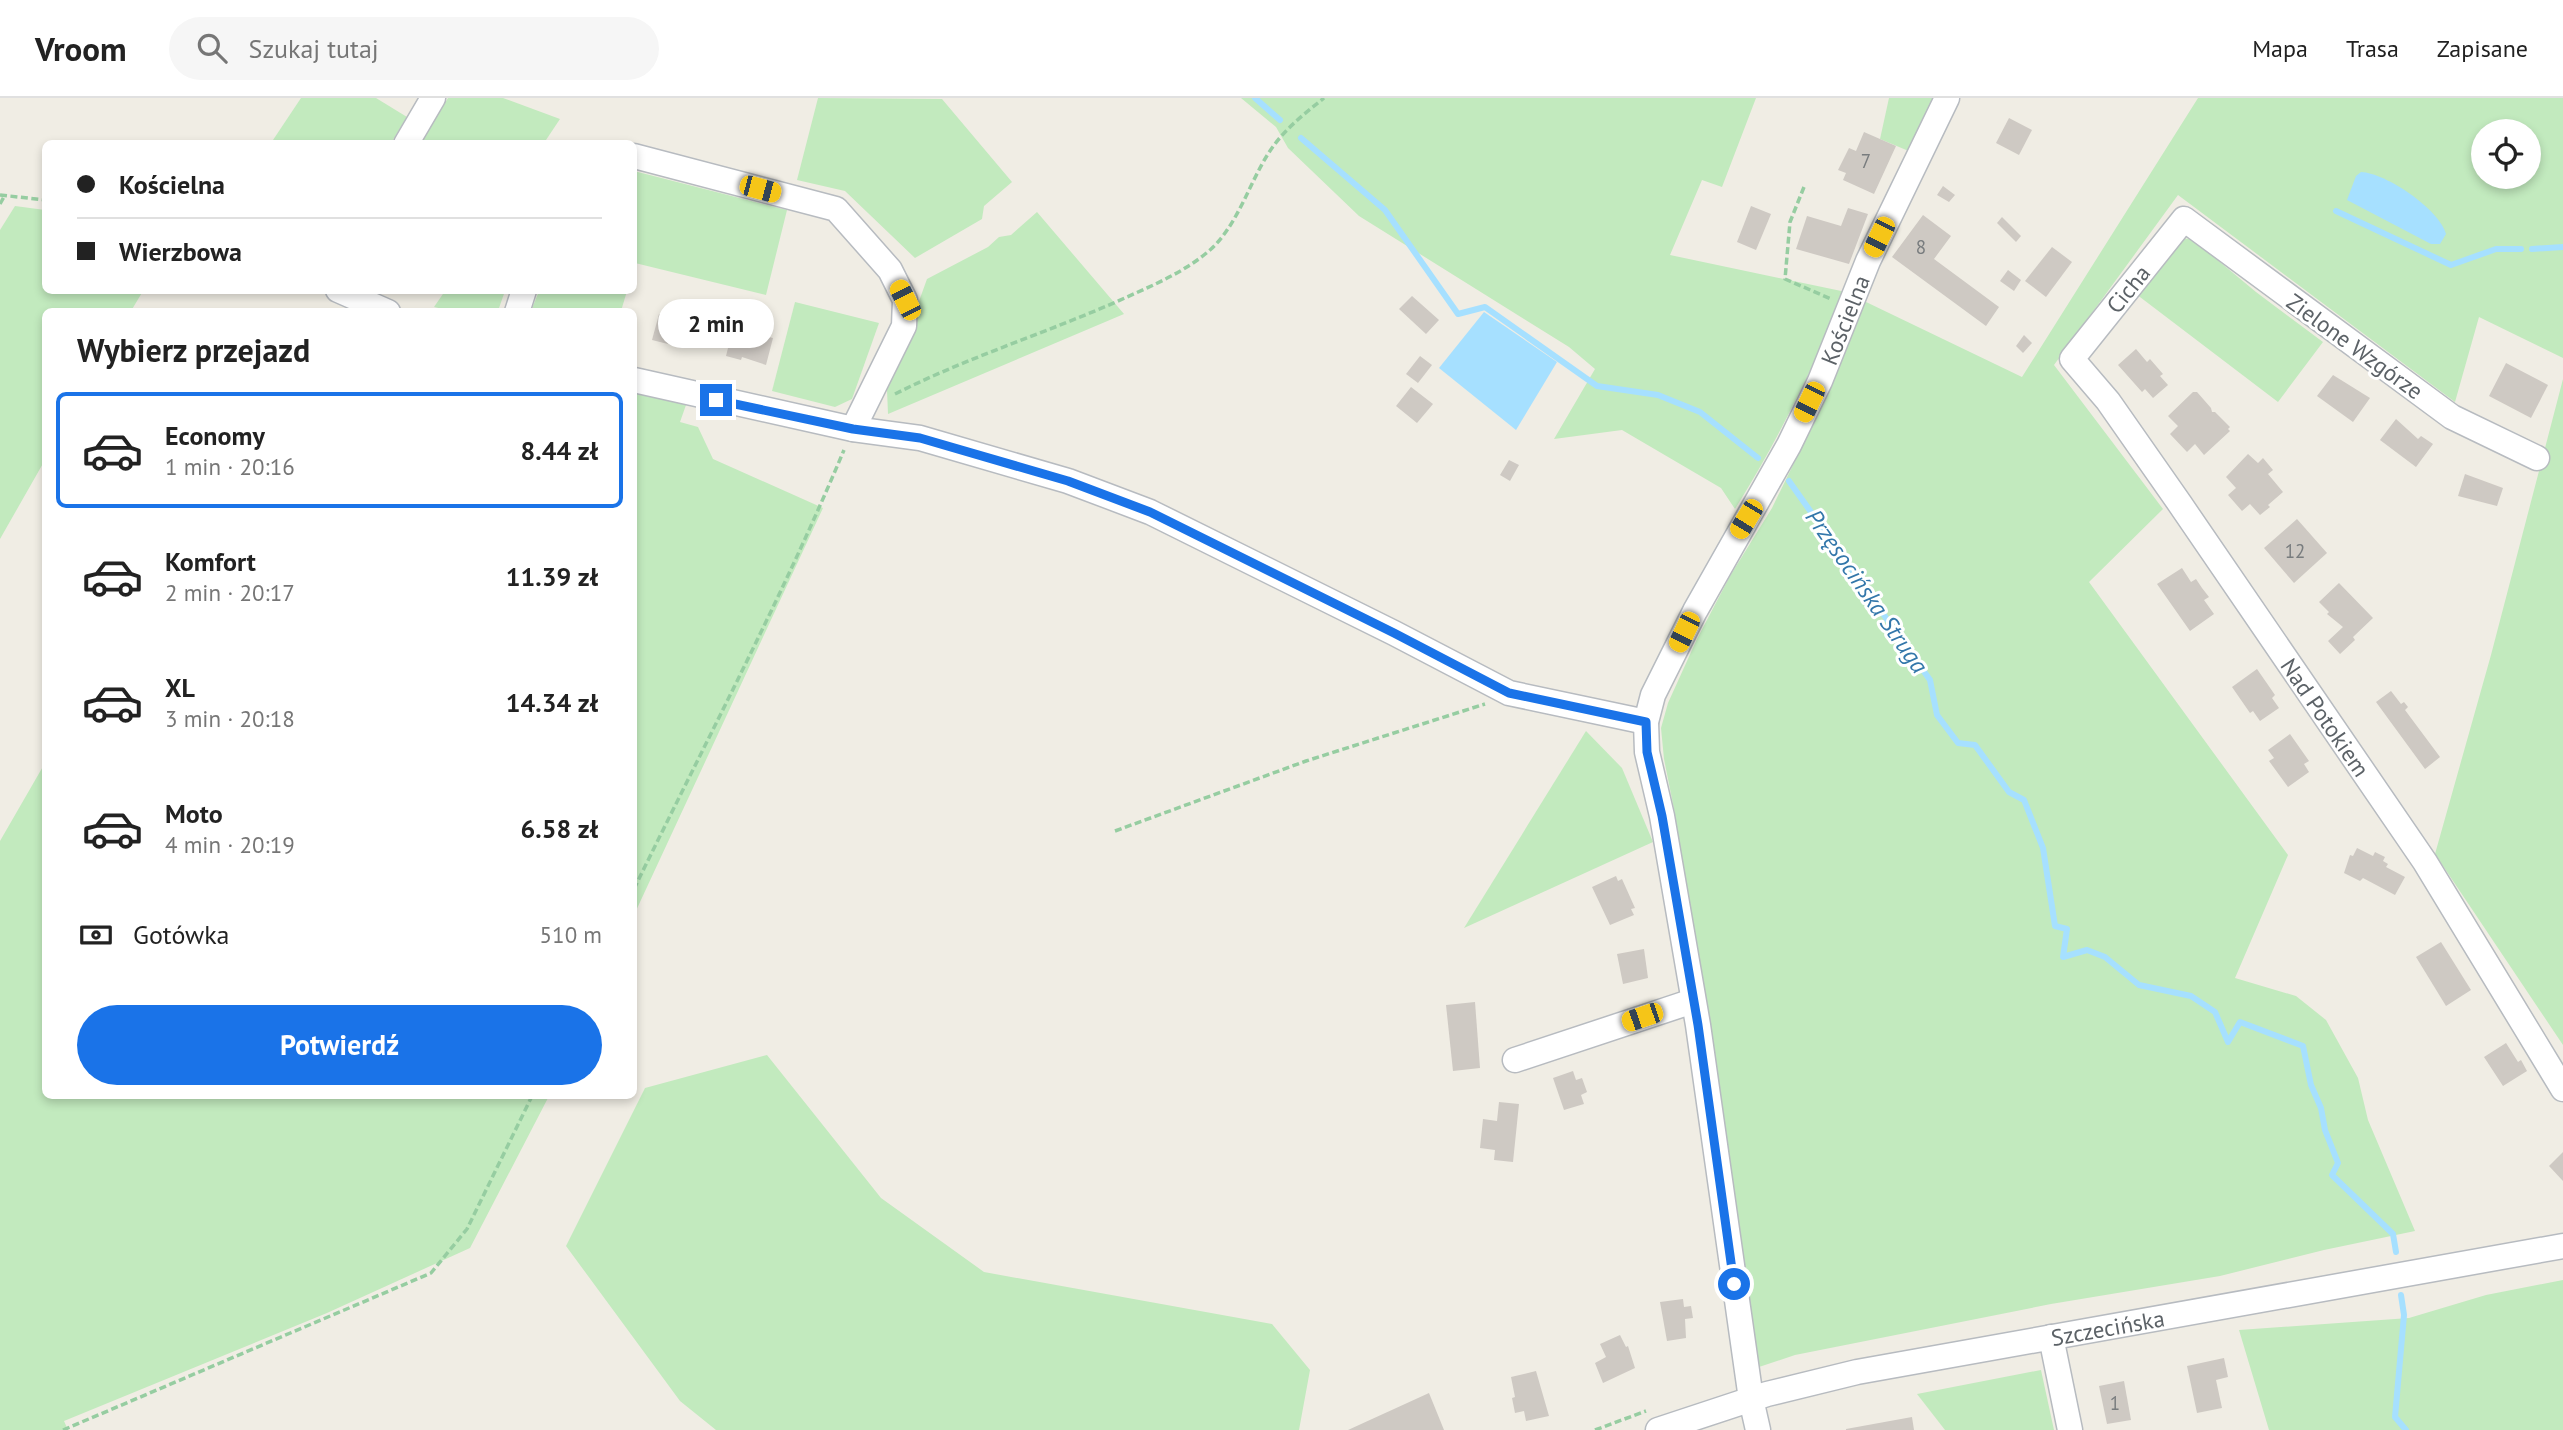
<!DOCTYPE html>
<html lang="pl">
<meta charset="utf-8">
<style>
:root{--surface:#fff;--page:#f6f6f6;--text:#222;--muted:#767676;--line:#e0e0e0;--accent:#1a73e8}
body{margin:0;font-family:"PT Sans",sans-serif;background:var(--page);color:var(--text);height:100vh;display:flex;flex-direction:column;font-size:26px;white-space:nowrap}
*{box-sizing:border-box;margin:0}
p{font-size:23px;color:var(--muted)}
.icon{flex:none;width:38px;height:38px;fill:none;stroke:currentColor;stroke-width:2;stroke-linecap:round;stroke-linejoin:round}
.map{position:relative;flex:1;overflow:hidden}
.drawer{position:absolute;left:42px;top:210px;width:595px;height:791px;display:flex;flex-direction:column;background:var(--surface);border-radius:10px;box-shadow:0 4px 10px #0003}
.drawer>*{flex:none}
.top-card{position:absolute;left:42px;top:42px;width:595px;height:154px;border-radius:10px;box-shadow:0 4px 10px #0003;display:grid;align-content:center;height:154px;padding:0 35px;background:var(--surface)}
.fabs{position:absolute;left:2471px;top:21px;display:grid;gap:14px}
.fabs a{display:grid;place-items:center;width:70px;height:70px;border-radius:50%;background:var(--surface);box-shadow:0 4px 10px #0003;font-size:35px}
.end{position:absolute;width:32px;height:32px;margin:-16px;border:9px solid #1a73e8;background:#fff;box-shadow:0 0 0 4px #fff}
.from{border-radius:50%}
.bubble{position:absolute;height:49px;border-radius:24px;background:var(--surface);box-shadow:0 4px 10px #0003;font-size:23px;font-weight:700;line-height:49px;text-align:center}
.car{position:absolute;width:21px;height:42px;margin:-21px -10px;border-radius:9px;box-shadow:0 0 5px 2px #0007;background:linear-gradient(#f5c518 24%,#345 0 40%,#f5c518 0 76%,#345 0 86%,#f5c518 0)}
.top-card b{display:flex;align-items:center;gap:24px;height:66px;font-size:26px}
.top-card b+b{border-top:2px solid var(--line)}
.top-card i{width:18px;height:18px;background:var(--text)}
ul{padding:0;list-style:none}
li{display:flex;align-items:center;gap:21px;height:116px;margin:0 14px 10px;padding:0 21px;border:4px solid transparent;border-radius:10px}
li div{flex:1}
li b{display:block;font-size:26px}
li em{font-style:normal;font-weight:700}
li.on{border-color:var(--accent)}
li>.icon{width:63px;height:63px;stroke-width:1.5}
h2{padding:0 35px;font-size:32px;line-height:84px}
.pay{display:flex;align-items:center;gap:18px;height:77px;padding:0 35px;font-size:26px}
.pay p{margin-inline-start:auto}
.cta{display:flex;gap:14px;margin-top:auto;padding:14px 35px}
.cta a{flex:1;height:80px;border-radius:42px;background:var(--accent);color:#fff;font-size:28px;font-weight:700;line-height:80px;text-align:center}
header{display:flex;align-items:center;gap:42px;box-sizing:border-box;height:98px;padding:0 35px;background:var(--surface);border-bottom:2px solid var(--line)}
header strong{font-size:33px}
nav{display:flex;gap:38px;margin-inline-start:auto;font-size:24px}
.search{width:490px;height:63px;background:var(--page);display:flex;align-items:center;gap:18px;box-sizing:border-box;padding:0 24px;border-radius:38px;color:var(--muted);font-size:26px}
.map>svg:first-child{display:block}
.green{fill:#c2eabe;fill-rule:evenodd}
.water{fill:#a6e0ff}
.lines{fill:none;stroke-linecap:round;stroke-linejoin:round}
.stream{stroke:#a6e0ff;stroke-width:6}
.building{fill:#cec9c3}
.minor-casing{stroke:#b7bbc0;stroke-width:27}
.path{stroke:#96cda1;stroke-width:3.5;stroke-dasharray:7 3.5;stroke-linecap:butt}
.minor{stroke:#fff;stroke-width:24}
.route{stroke:#1a73e8;stroke-width:9}
.labels{text-anchor:middle;dominant-baseline:central;stroke-width:6;stroke-linejoin:round;paint-order:stroke}
.number-label{font-size:19px;fill:#787c7e}
.street-label{font-size:23px;fill:#5c6267;stroke:#fff}
.water-label{font-size:24px;font-style:italic;fill:#37a;stroke:#fff}
</style>
<header>
<strong>Vroom</strong>
<div class="search"><svg class="icon" aria-label="search" viewBox="0 0 24 24"><circle cx="10" cy="10" r="6"/><path d="M15 15l6 6"/></svg>Szukaj tutaj</div>
<nav><a>Mapa</a><a>Trasa</a><a>Zapisane</a></nav>
</header>
<div class="map">
<svg width="2563" height="1332" viewBox="0 0 2563 1332">
<rect width="100%" height="100%" fill="#f0ede4"/>
<g class="green">
<path d="M301,0H376L407,19L391,45H271Z"/>
<path d="M448,0H503L560,21L544,45L420,46Z"/>
<path d="M818,0L942,1L1012,84L984,108L982,121L915,160L845,93L797,82Z"/>
<path d="M1241,0H1756L1722,89L1702,82L1670,157L1846,194C1813,269 1779,341 1735,411L1721,390L1622,332L1554,341L1595,271L1569,249L1359,118L1288,50L1276,29Z"/>
<path d="M1889,0H1935L1911,54L1880,41Z"/>
<path d="M2198,0H2563V260L2479,219L2455,304L2178,97L2054,267L2163,411L2089,484L2288,757L2235,880L2296,898L2326,922L2358,980L2368,1022L2415,1133L2324,1152L2220,1178L2051,1206L1795,1257L1759,1269L1721,1003L1674,711L1664,661L1661,630L1668,605L1697,541L1730,478L1772,410L1793,367L1834,278L1864,203L2022,279ZM2483,33H2529V79H2483Z"/>
<path d="M634,73L787,112L766,197L635,165L634,168Z"/>
<path d="M15,108L45,112L46,192L143,193L131,213L46,214L45,362L0,441V132Z"/>
<path d="M1037,114L1124,216L888,316L887,292L927,181L988,149L999,139L1011,137Z"/>
<path d="M2191,140L2256,194L2323,244L2278,304L2136,196L2172,143Z"/>
<path d="M445,193V192L505,193L499,210C481,219 453,213 434,209Z"/>
<path d="M539,193V192L627,193L621,213H531Z"/>
<path d="M795,204L879,225L852,301L835,309L772,293Z"/>
<path d="M2563,281V947L2435,756L2491,557Z"/>
<path d="M634,294L686,307L680,324L698,329L713,361L823,410L634,817Z"/>
<path d="M1586,633L1622,670L1653,744L1464,830Z"/>
<path d="M45,665L46,998H549L470,1150L327,1215L64,1323L68,1332H0V743Z"/>
<path d="M767,957L881,1100L984,1174L1272,1226L1310,1272L1299,1332H716L680,1303L566,1148L645,990Z"/>
<path d="M2563,1182V1332H2269L2239,1232L2409,1220L2486,1197Z"/>
<path d="M2041,1272L2054,1332H1945L1917,1296Z"/>
</g>
<g class="water">
<path d="M2361,74C2386,75 2439,111 2446,136L2440,146H2431L2347,102L2356,78Z"/>
<path d="M1484,214L1557,264L1516,332L1439,270Z"/>
</g>
<g class="lines">
<g class="stream">
<path d="M1255,0L1280,22"/>
<path d="M1301,40L1385,112L1458,216L1485,209L1597,288L1658,297L1700,314L1758,360"/>
<path d="M2336,113L2451,167L2496,151H2521"/>
<path d="M2532,151L2563,149"/>
<path d="M1789,383L1930,582L1937,617L1958,645L1975,647L2009,694L2024,702L2043,750L2055,828L2067,831L2063,859L2087,852L2105,859L2139,887L2191,898L2215,914L2228,944L2240,924L2303,948L2311,987L2321,1010L2325,1032L2338,1065L2332,1077L2393,1136L2396,1154"/>
<path d="M2401,1197L2404,1217L2395,1319L2406,1332"/>
</g>
</g>
<g class="building">
<path d="M2009,20L2032,32L2019,57L1996,45Z"/>
<path d="M1864,34L1896,48L1874,96L1843,82L1846,75L1838,72L1849,50L1856,53Z"/>
<path d="M1943,88L1955,97L1949,104L1937,97Z"/>
<path d="M1751,108L1771,116L1756,152L1737,144Z"/>
<path d="M1848,110L1868,116L1849,166L1796,151L1807,118L1841,128Z"/>
<path d="M1923,117L1951,138L1934,161L1999,209L1986,228L1892,159Z"/>
<path d="M2002,119L2021,138L2016,144L1997,125Z"/>
<path d="M2052,149L2072,164L2046,199L2025,183Z"/>
<path d="M2008,172L2021,182L2014,193L2000,183Z"/>
<path d="M1412,198L1439,222L1426,236L1399,211Z"/>
<path d="M659,216L690,224L684,250L652,242Z"/>
<path d="M733,230L773,240L766,267L742,259L741,262L726,258Z"/>
<path d="M2024,237L2032,245L2023,255L2016,248Z"/>
<path d="M2136,251L2147,264L2150,261L2163,276L2160,278L2168,287L2153,300L2145,291L2142,294L2118,267Z"/>
<path d="M1420,258L1432,267L1418,285L1406,276Z"/>
<path d="M2506,265L2548,287L2531,320L2489,298Z"/>
<path d="M2333,277L2370,300L2353,324L2317,298Z"/>
<path d="M1411,289L1433,306L1417,325L1396,308Z"/>
<path d="M2193,294H2197L2211,310L2212,314H2215L2230,329L2228,331L2230,333L2204,357L2195,346L2187,354L2170,336L2178,328L2168,318Z"/>
<path d="M2396,321L2418,341L2421,338L2433,346L2416,369L2380,342Z"/>
<path d="M2248,356L2258,365L2263,360L2273,372L2268,376L2283,394L2268,407L2270,409L2260,417L2250,406L2242,413L2228,397L2236,390L2226,379Z"/>
<path d="M1509,362L1519,367L1510,383L1500,377Z"/>
<path d="M2465,376L2503,390L2497,408L2458,398Z"/>
<path d="M2297,421L2327,455L2294,485L2264,450Z"/>
<path d="M2182,470L2191,484L2196,481L2202,490L2209,499L2204,502L2214,516L2190,533L2157,486Z"/>
<path d="M2339,485L2373,520L2353,539L2355,542L2340,556L2328,543L2343,529L2327,516L2329,514L2319,504Z"/>
<path d="M2257,571L2275,597L2272,600L2279,610L2260,623L2253,613L2250,615L2232,589Z"/>
<path d="M2391,593L2401,606L2404,604L2408,609L2405,612L2440,659L2425,671L2376,604Z"/>
<path d="M2290,636L2309,663L2304,666L2309,674L2288,689L2269,663L2274,660L2268,652Z"/>
<path d="M2357,750L2373,758L2375,754L2385,759L2383,763L2388,766L2386,769L2405,779L2395,797L2363,780L2360,783L2344,775L2350,757L2353,758Z"/>
<path d="M1616,778L1618,783L1622,781L1635,810L1631,811L1634,817L1610,827L1592,789Z"/>
<path d="M2441,844L2471,892L2446,908L2416,859Z"/>
<path d="M1644,851L1648,880L1623,886L1617,856Z"/>
<path d="M1475,904L1480,970L1453,973L1446,907Z"/>
<path d="M2506,945L2518,964L2521,962L2527,973L2503,988L2484,959Z"/>
<path d="M1573,973L1576,982L1582,980L1587,994L1581,997L1584,1006L1564,1012L1553,980Z"/>
<path d="M1499,1004L1519,1006L1513,1064L1494,1062L1495,1052L1480,1050L1483,1021L1497,1023Z"/>
<path d="M2563,1054V1083L2549,1068Z"/>
<path d="M1683,1201L1684,1209L1691,1208L1693,1220L1685,1221L1686,1240L1667,1243L1660,1204Z"/>
<path d="M1620,1237L1626,1249L1628,1248L1635,1270L1603,1285L1595,1265L1606,1259L1600,1246Z"/>
<path d="M2224,1260L2228,1279L2216,1282L2222,1310L2197,1315L2187,1268Z"/>
<path d="M1536,1273L1549,1318L1526,1323L1524,1313L1515,1315L1512,1300L1515,1299L1511,1279Z"/>
<path d="M2124,1283L2131,1322L2107,1326L2099,1288Z"/>
<path d="M1429,1295L1444,1332H1348Z"/>
<path d="M1912,1319L1914,1332H1846V1331Z"/>
</g>
<g class="lines">
<defs>
<g id="minor">
<path d="M406,46L433,0"/>
<path d="M634,58L836,111L890,172L905,202L904,228L853,331"/>
<path d="M338,192L388,214"/>
<path d="M517,214L524,192"/>
<path d="M634,282L853,331L920,340L1068,383L1150,414L1394,535L1509,595L1646,624"/>
<path id="s1" d="M2537,360L2452,319L2184,121L2072,261L2108,303L2180,406L2425,764L2563,991"/>
<path d="M1515,962L1693,903"/>
<path d="M2051,1239L2070,1332"/>
<path id="s2" d="M1658,1332L1767,1296L1857,1274L2563,1148"/>
<path id="s3" d="M1758,1332L1751,1301L1698,927L1662,718L1647,654L1646,624L1653,597L1695,513L1789,347L1820,283L1868,163L1947,0"/>
</g>
</defs>
<use href="#minor" class="minor-casing"/>
<g class="path">
<path d="M1804,89L1790,124L1785,181L1831,201"/>
<path d="M0,97L46,102"/>
<path d="M0,106L5,97"/>
<path d="M895,296C970,258 1050,234 1127,199C1156,186 1186,173 1210,152C1237,128 1249,86 1268,56C1283,32 1303,17 1324,0"/>
<path d="M1115,733L1306,663L1485,606"/>
<path d="M634,791C705,645 781,502 844,352"/>
<path d="M63,1332L431,1175L467,1131L532,998"/>
<path d="M1595,1332L1646,1313"/>
</g>
<use href="#minor" class="minor"/>
</g>
<g class="lines">
<path class="route" d="M716,302L853,331L920,340L1068,383L1150,414L1394,535L1509,595L1646,624L1647,654L1662,718L1698,927L1734,1186"/>
</g>
<g class="labels">
<g class="number-label">
<text x="1866" y="63">7</text>
<text x="1921" y="149">8</text>
<text x="2295" y="453">12</text>
<text x="2115" y="1305">1</text>
</g>
<g class="street-label">
<text transform="translate(2128 191) rotate(-51)">Cicha</text>
<text stroke="none"><textPath href="#s3" startOffset="1167">Kościelna</textPath></text>
<text transform="translate(2355 248) rotate(36)">Zielone Wzgórze</text>
<text stroke="none"><textPath href="#s1" startOffset="1046">Nad Potokiem</textPath></text>
<text stroke="none"><textPath href="#s2" startOffset="462">Szczecińska</textPath></text>
</g>
<g class="water-label">
<text transform="translate(1867 493) rotate(55)">Przęsocińska Struga</text>
</g>
</g>
</svg>
<div class="fabs">
<a><svg class="icon" aria-label="locate" viewBox="0 0 24 24"><circle cx="12" cy="12" r="6"/><path d="M12 2v4M12 18v4M2 12h4M18 12h4"/></svg></a>
</div>
<i class="end from" style="left:1734px;top:1186px"></i>
<i class="end" style="left:716px;top:302px"></i>
<div class="bubble" style="left:658px;top:201px;width:116px">2 min</div>
<i class="car" style="left:760px;top:91px;rotate:105deg"></i>
<i class="car" style="left:1879px;top:139px;rotate:206deg"></i>
<i class="car" style="left:905px;top:202px;rotate:333deg"></i>
<i class="car" style="left:1809px;top:304px;rotate:206deg"></i>
<i class="car" style="left:1746px;top:421px;rotate:211deg"></i>
<i class="car" style="left:1684px;top:534px;rotate:206deg"></i>
<i class="car" style="left:1642px;top:919px;rotate:251deg"></i>
<div class="top-card">
<b><i class="from"></i>Kościelna</b>
<b><i></i>Wierzbowa</b>
</div>
<section class="drawer">
<h2>Wybierz przejazd</h2>
<ul>
<li class="on"><svg class="icon" aria-label="car" viewBox="0 0 24 24"><path d="M5 17H2v-5l4-1 3-4h7l3 4 3 1v5h-3M9 17h6M6 11h13"/><circle cx="7" cy="17" r="2"/><circle cx="17" cy="17" r="2"/></svg><div><b>Economy</b><p>1 min · 20:16</p></div><em>8.44 zł</em></li>
<li><svg class="icon" aria-label="car" viewBox="0 0 24 24"><path d="M5 17H2v-5l4-1 3-4h7l3 4 3 1v5h-3M9 17h6M6 11h13"/><circle cx="7" cy="17" r="2"/><circle cx="17" cy="17" r="2"/></svg><div><b>Komfort</b><p>2 min · 20:17</p></div><em>11.39 zł</em></li>
<li><svg class="icon" aria-label="car" viewBox="0 0 24 24"><path d="M5 17H2v-5l4-1 3-4h7l3 4 3 1v5h-3M9 17h6M6 11h13"/><circle cx="7" cy="17" r="2"/><circle cx="17" cy="17" r="2"/></svg><div><b>XL</b><p>3 min · 20:18</p></div><em>14.34 zł</em></li>
<li><svg class="icon" aria-label="car" viewBox="0 0 24 24"><path d="M5 17H2v-5l4-1 3-4h7l3 4 3 1v5h-3M9 17h6M6 11h13"/><circle cx="7" cy="17" r="2"/><circle cx="17" cy="17" r="2"/></svg><div><b>Moto</b><p>4 min · 20:19</p></div><em>6.58 zł</em></li>
</ul>
<div class="pay"><svg class="icon" aria-label="cash" viewBox="0 0 24 24"><path d="M3 7h18v10H3z"/><circle cx="12" cy="12" r="2"/></svg>Gotówka<p>510 m</p></div>
<div class="cta"><a>Potwierdź</a></div>
</section>
</div>
